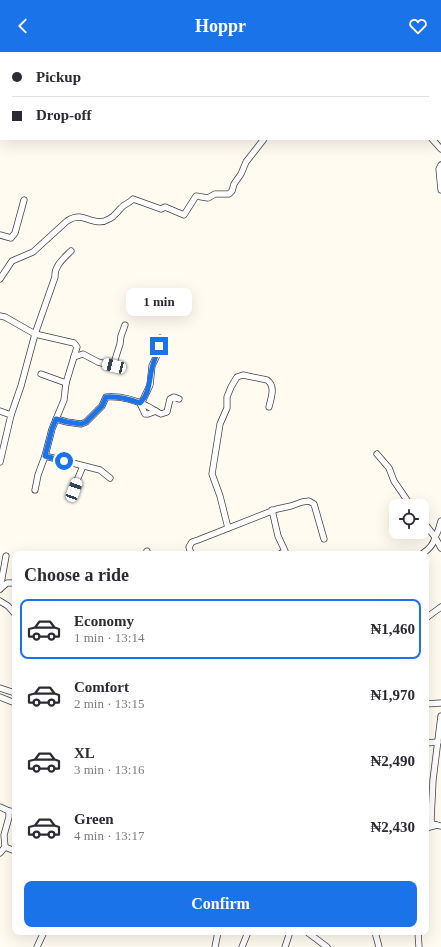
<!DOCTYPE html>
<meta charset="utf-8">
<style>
:root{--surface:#fff;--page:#f7f7f7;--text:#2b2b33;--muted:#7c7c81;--line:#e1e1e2;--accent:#1a73e8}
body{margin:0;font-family:Georgia,serif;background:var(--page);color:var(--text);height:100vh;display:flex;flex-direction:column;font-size:15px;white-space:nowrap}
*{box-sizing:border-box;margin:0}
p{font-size:13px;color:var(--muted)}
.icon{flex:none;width:22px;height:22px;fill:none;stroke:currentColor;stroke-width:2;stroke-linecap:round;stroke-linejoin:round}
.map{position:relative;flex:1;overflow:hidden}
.panel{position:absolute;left:12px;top:499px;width:417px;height:384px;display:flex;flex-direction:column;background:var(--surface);border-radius:8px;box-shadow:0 4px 16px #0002}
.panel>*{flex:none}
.guide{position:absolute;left:0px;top:0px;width:441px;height:88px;box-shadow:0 4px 16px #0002;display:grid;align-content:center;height:88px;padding:0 12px;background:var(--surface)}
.fabs{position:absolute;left:389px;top:447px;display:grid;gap:8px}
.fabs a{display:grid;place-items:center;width:40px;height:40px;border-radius:8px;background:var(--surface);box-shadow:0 4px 16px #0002;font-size:20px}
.end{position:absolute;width:18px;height:18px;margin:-9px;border:5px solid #1a73e8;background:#fff;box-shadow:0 0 0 2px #fff}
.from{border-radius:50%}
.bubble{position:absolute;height:28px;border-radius:8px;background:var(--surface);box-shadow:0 4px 16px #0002;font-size:13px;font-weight:700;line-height:28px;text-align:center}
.car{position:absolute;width:12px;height:24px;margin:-12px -6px;border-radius:5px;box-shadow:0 0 3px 1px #0007;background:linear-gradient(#fff 24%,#345 0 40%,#fff 0 76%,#345 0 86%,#fff 0)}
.guide b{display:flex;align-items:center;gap:14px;height:38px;font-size:15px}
.guide b+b{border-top:1px solid var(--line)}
.guide i{width:10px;height:10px;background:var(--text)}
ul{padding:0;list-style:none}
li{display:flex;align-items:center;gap:12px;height:60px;margin:0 8px 6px;padding:0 4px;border:2px solid transparent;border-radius:8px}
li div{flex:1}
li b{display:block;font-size:15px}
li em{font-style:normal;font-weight:700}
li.on{border-color:var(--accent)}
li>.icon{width:36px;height:36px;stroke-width:1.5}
h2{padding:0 12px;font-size:18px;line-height:48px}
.action{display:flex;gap:8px;margin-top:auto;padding:8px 12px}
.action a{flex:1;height:46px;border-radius:8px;background:var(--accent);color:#fff;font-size:16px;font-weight:700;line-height:46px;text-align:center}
header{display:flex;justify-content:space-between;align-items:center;height:52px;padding:0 12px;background:var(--accent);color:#fff;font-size:18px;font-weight:700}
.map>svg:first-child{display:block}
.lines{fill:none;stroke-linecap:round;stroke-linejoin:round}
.minor-casing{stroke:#424242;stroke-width:7}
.minor{stroke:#fff;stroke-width:5.5}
.route{stroke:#1a73e8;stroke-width:5}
</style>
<header><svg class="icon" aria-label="back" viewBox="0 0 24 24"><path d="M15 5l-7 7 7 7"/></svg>Hoppr<svg class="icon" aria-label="heart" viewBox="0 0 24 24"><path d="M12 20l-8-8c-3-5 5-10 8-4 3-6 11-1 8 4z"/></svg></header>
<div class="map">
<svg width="441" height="895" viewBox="0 0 441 895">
<rect width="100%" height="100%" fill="#fffbf1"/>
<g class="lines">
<defs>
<g id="minor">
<path d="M399,0L400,1"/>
<path d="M339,1V0"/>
<path d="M432,87L441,97"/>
<path d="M441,113L439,117L441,138"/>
<path d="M0,183L11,186L15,181L24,148"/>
<path d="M0,227L12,209L33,200L67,169C70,167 74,165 79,165C89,166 98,174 109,167C114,165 117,160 121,156C124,152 130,151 133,147L161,157L165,155L184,163L196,144L208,146L215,142H229L232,139L234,132L241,122L246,110L264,87"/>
<path d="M0,264L5,265L35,282L74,291L77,295L66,331L64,348L52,377L45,404L38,423L35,438"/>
<path d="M74,305L83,302L98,310L113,314L120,292L121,284L125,273"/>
<path d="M41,322L66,331"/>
<path d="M140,351L143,348L150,333L152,314L157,303L160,286"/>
<path d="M140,351L145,362H148L156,359"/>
<path d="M0,359L11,363"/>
<path d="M56,367L67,370L81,372L86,370L102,354L106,345C119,344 135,348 147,354C152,356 156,360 161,362L167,360L170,347L174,345L179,347"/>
<path d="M377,402L389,416L394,429L411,454"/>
<path d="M45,404L100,418L110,426"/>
<path d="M0,410L11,363L21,334L35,282L55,225C54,214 64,206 71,199"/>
<path d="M70,445L83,414"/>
<path d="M272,458L278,484L285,499L280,502"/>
<path d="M441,469L438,479L435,485L441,496"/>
<path d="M228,476L220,444L212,422L220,372L227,356V345L231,335L237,325L243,323L267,328C276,334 271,346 269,355"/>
<path d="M147,499L148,502"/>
<path d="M191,502L189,495L192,490L198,488L277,457L291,454L302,450L309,449L314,452L324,487"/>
<path d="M422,502C428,498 434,493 435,485L422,468"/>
<path d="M0,537L6,504"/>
<path d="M0,537L7,531H15"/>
<path d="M0,549L8,554L15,562"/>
<path d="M426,566L441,555"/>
<path d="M0,636L15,641"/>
<path d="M0,645L15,651"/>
<path d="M426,652L441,651"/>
<path d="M441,664L433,728L431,768L432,772L441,774"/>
<path d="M426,691L438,690"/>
<path d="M0,755L9,759L15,760"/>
<path d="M426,776L437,773"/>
<path d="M5,795L15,799"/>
<path d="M0,801L5,795L4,783L9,765V759"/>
<path d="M307,880L327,895"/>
<path d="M375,880L379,895"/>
<path d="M418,880L419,895"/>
<path d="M37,895L44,880"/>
<path d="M215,895L218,880"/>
<path d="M242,895L248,880"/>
<path d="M285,895L290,880"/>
</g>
</defs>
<use href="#minor" class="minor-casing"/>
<use href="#minor" class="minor"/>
</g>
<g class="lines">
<path class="route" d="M64,409L45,404L52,377L56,367L67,370L81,372L86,370L102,354L106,345C117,344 129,347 140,351C150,341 149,328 152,316C154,308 157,302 159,294"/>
</g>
</svg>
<div class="fabs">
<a><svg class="icon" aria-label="locate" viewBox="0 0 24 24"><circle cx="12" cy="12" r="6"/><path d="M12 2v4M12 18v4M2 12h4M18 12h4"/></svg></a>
</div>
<i class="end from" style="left:64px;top:409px"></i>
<i class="end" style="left:159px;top:294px"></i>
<div class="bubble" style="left:126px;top:236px;width:66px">1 min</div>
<i class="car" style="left:114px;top:314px;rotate:284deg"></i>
<i class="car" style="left:74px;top:438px;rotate:20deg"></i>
<div class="guide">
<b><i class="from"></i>Pickup</b>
<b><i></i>Drop-off</b>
</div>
<section class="panel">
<h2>Choose a ride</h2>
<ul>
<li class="on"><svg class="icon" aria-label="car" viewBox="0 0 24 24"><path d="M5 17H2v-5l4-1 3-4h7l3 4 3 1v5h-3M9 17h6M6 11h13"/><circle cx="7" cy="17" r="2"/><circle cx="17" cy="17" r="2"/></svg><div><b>Economy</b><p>1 min · 13:14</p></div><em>₦1,460</em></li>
<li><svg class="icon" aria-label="car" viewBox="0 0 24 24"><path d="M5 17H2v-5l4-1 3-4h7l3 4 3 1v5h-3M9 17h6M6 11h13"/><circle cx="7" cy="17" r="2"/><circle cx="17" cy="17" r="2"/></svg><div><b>Comfort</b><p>2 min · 13:15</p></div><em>₦1,970</em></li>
<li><svg class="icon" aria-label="car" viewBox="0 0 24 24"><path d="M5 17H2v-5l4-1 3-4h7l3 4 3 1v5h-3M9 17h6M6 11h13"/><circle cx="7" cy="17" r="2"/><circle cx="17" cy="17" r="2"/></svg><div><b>XL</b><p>3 min · 13:16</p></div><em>₦2,490</em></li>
<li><svg class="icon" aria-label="car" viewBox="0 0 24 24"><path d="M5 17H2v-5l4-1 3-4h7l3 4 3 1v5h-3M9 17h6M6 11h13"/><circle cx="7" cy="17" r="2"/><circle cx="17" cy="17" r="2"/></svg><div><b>Green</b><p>4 min · 13:17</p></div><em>₦2,430</em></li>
</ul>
<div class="action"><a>Confirm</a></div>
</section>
</div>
